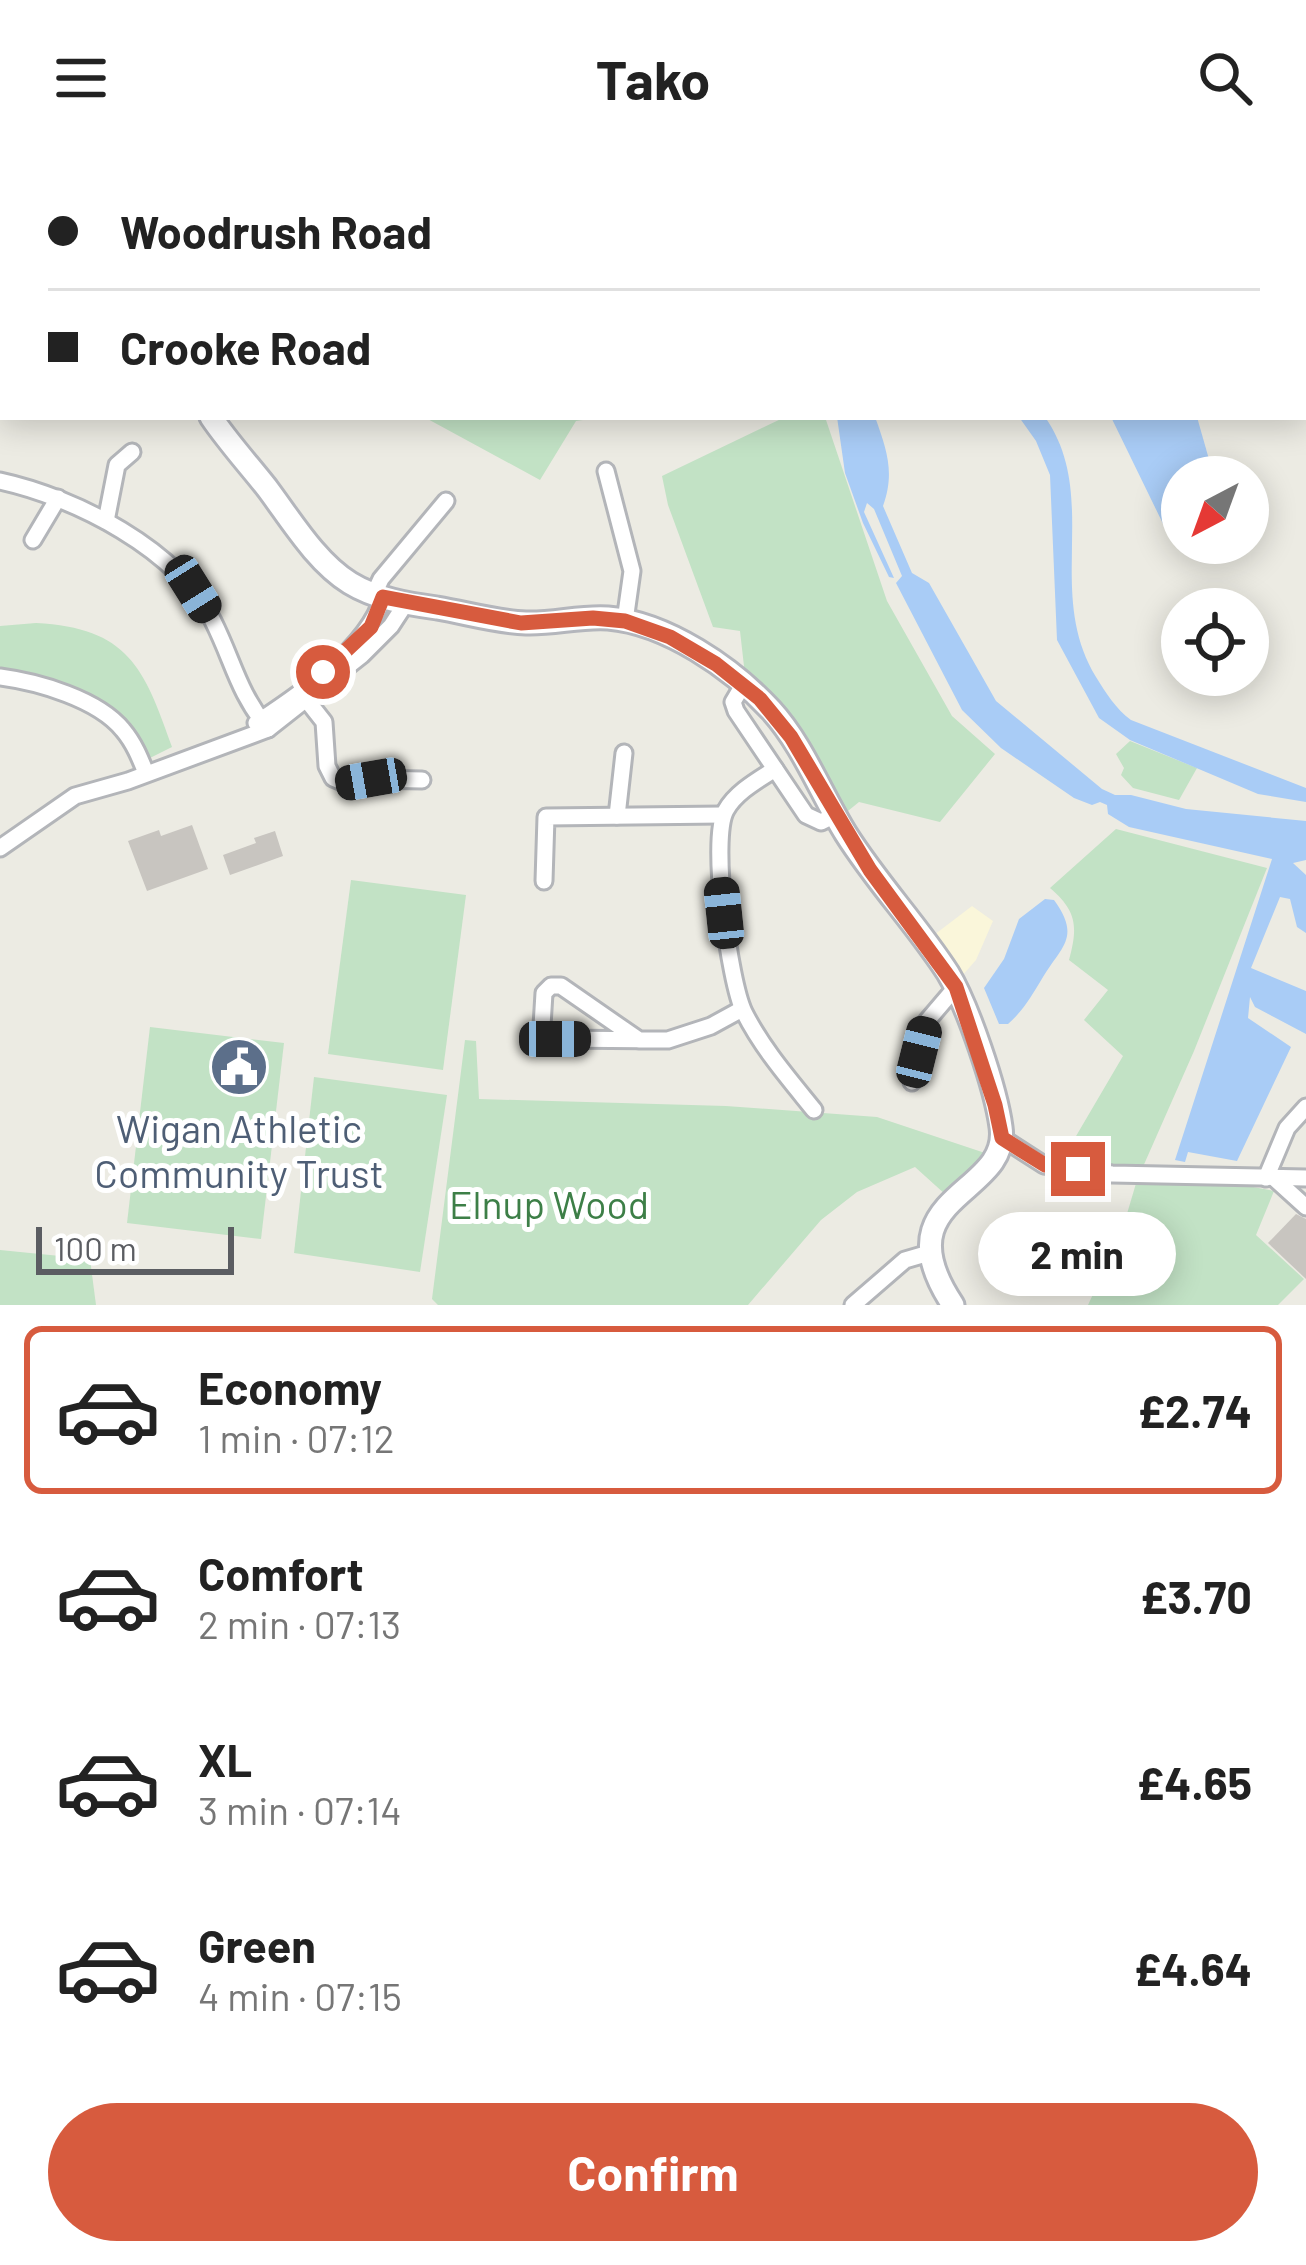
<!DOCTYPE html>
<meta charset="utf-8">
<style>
:root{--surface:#fff;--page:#f6f6f6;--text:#222;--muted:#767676;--line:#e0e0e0;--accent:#d75b3e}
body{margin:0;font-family:Barlow,sans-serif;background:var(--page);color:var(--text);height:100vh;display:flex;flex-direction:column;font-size:45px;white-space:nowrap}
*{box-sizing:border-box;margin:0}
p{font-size:39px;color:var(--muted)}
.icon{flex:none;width:66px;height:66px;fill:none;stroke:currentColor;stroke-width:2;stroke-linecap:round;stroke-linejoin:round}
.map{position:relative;height:1149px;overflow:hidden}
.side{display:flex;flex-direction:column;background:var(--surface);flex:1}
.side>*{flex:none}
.hud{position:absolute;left:0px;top:0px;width:1308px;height:264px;box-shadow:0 6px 30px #0003;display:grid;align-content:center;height:264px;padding:0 48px;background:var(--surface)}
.needle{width:78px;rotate:221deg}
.fabs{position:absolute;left:1161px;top:300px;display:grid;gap:24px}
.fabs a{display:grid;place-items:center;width:108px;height:108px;border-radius:50%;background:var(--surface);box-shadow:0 6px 30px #0003;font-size:60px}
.scale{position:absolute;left:36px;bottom:30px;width:198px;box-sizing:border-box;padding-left:12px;border:6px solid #5b5d62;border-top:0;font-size:33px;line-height:42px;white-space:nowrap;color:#5b5d62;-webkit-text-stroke:9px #fff;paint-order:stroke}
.end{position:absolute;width:54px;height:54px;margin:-27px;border:15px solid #d75b3e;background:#fff;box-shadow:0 0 0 6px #fff}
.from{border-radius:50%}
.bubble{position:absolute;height:84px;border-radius:42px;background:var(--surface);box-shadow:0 6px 30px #0003;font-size:39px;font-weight:700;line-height:84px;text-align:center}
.car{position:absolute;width:36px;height:72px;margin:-36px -18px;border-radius:15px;box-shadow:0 0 9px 3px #0007;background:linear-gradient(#222 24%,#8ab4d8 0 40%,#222 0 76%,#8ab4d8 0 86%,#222 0)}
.hud b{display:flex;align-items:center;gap:42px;height:114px;font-size:45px}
.hud b+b{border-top:3px solid var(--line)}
.hud i{width:30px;height:30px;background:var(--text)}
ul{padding:21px 0 0;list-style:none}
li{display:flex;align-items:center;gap:36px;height:168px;margin:0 24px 18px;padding:0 24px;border:6px solid transparent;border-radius:18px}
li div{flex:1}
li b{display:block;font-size:45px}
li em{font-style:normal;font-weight:700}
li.active{border-color:var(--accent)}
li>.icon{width:108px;height:108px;stroke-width:1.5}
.action{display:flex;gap:24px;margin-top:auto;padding:24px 48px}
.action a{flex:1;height:138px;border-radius:72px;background:var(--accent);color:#fff;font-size:48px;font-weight:700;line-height:138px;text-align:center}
header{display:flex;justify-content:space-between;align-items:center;height:156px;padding:0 48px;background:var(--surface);font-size:54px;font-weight:700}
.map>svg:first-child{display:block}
.commercial{fill:#faf6da}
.green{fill:#c2e2c5}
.water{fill:#a9ccf6}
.building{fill:#c8c5c0}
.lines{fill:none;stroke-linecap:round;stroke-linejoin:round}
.minor-casing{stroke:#b3b5b9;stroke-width:21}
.secondary-casing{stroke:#b4b6bc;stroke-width:27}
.minor{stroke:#fff;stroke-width:15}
.secondary{stroke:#fff;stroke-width:21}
.route{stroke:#d75b3e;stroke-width:15}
.labels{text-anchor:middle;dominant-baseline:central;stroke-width:10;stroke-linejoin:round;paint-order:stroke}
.service-label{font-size:39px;fill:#4e5e75;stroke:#fff}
.park-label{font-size:39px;fill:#3d7f47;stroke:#fff}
</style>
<header><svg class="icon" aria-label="menu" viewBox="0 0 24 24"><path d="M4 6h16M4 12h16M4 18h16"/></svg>Tako<svg class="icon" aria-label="search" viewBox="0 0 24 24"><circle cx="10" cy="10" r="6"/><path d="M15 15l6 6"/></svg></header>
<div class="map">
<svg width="1306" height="1149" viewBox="0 0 1306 1149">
<rect width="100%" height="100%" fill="#ecebe3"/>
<path class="commercial" d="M972,750L993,765L976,804L962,820L930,782Z"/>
<g class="green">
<path d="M424,261H603L576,265L540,324Z"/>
<path d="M785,261H825L887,445L952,560L995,598L940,666L859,646L843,659L745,519L740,475L713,471L668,349L662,320Z"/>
<path d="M36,467C128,472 144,511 172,591L148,603C140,590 132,575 122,563C94,531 40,520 0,516V470Z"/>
<path d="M1130,585L1197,612L1179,644L1133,632L1121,619L1124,612L1116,598Z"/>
<path d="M1116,673L1267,712L1194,895L1142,1013L1062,1004L1123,900L1084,864L1108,834L1069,804C1078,771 1077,755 1050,732Z"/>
<path d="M351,724L466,739L443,914L328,898Z"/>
<path d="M150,871L284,887L261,1083L127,1067Z"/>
<path d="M465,884L476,885L479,943L726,950L877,961L985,997L946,1039L915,1011L857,1036L821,1064L748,1149H438L432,1143Z"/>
<path d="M314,921L447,939L420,1116L294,1097Z"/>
<path d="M1137,1024L1248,1030L1274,1035L1256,1079L1304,1123L1278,1149H1088L1121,1078Z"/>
<path d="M0,1094L90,1103L96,1149H0Z"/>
</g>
<g class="water">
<path d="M837,261H875C887,294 895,317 883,350L912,417L929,427L996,545L1102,633L1115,639H1131L1186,653L1306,665V704L1293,707L1306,719V777L1297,771L1290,743L1280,741L1251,812L1306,835V878L1255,851L1250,841L1248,862L1291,891L1237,1005L1188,996L1185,1006L1175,1004L1272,703L1129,671L1108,658L1107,649L1100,646L1092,649L1074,642L1001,592L962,554L896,427L902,420L874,353L867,347L864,356L894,422L889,421L863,367L845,317Z"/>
<path d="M1019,261H1045C1101,341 1044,436 1096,521C1106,537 1116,553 1131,564L1306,632V646L1258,638L1130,584L1099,562L1057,484L1050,319L1036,285Z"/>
<path d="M1111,261H1197L1214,321H1182V379L1169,380Z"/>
<path d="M1045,743L1054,744C1081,781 1062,790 1043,821C1032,839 1024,854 1008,868H999L984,832L1004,803L1019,763Z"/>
</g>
<g class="building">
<path d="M192,669L208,713L147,735L128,685L159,674L161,680Z"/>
<path d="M275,675L283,700L230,719L223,699L256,687L254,682Z"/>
<path d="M1296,1058L1306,1063V1123L1268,1087Z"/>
</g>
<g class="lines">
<defs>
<g id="minor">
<path d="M0,121H3"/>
<path d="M606,315L632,415L625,465"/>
<path d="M0,325C74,341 178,393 213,465C234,507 237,534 268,573"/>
<path d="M106,365L117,309L132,296"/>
<path d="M33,384L58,342"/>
<path d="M374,438L381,423L446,345"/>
<path d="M0,521C38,526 98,543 123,574C134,587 140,602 146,617"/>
<path d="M743,529L733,546L736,555L806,659L821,666L835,659"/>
<path d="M302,538L324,566L327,610L333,622L345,627L371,623L422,624"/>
<path d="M256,567C299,539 368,492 383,441"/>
<path d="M775,613C758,624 736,636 726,654C710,682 729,825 744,856C762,892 789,923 814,954"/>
<path d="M617,660L624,597"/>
<path d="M0,692L75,640L128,625L268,573L362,499L391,470L406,447"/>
<path d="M544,725L546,661L722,659"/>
<path d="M639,884L561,830H551L544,837L542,870L555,883L668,884L711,870L742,853"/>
<path d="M912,926L927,865L956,831"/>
<path d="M1002,982L1044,1009L1112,1018L1306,1022"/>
<path d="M1266,1022L1287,972L1306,951"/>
<path d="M1274,1022L1306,1051"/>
<path d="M853,1149L905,1104L929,1097"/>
</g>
<g id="secondary">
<path d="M318,3L322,0"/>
<path d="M211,261C228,286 248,308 267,332C291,364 316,406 350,427C376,443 408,448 437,452C467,457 496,466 526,467C554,468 580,460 608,462C667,467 732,512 771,554C803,589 821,638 846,678C877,727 917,769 948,817C968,850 996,933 1001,971C1011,1040 879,1038 953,1149"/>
</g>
</defs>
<use href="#minor" class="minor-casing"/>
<use href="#secondary" class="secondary-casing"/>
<use href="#minor" class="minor"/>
<use href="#secondary" class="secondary"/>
</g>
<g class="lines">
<path class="route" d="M323,516L371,471L383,441L521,467L593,462L625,465L670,481L716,508L760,543L791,581L870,714L956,831L995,949L1002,982L1045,1009L1078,1013"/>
</g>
<defs>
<symbol id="civic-disc" viewBox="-11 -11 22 22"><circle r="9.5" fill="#5c6f8a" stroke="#fff"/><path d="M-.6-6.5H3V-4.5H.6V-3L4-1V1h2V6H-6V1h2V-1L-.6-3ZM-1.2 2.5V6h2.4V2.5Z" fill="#fff"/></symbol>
</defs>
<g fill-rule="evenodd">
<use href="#civic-disc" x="206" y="878" width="66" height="66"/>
</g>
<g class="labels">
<g class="service-label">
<text x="239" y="971">Wigan Athletic<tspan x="239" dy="45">Community Trust</tspan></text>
</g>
<g class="park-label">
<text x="549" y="1047">Elnup Wood</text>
</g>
</g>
</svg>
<div class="fabs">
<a><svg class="needle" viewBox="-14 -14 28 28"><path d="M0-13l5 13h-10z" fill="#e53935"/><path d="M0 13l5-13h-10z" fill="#767676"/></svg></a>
<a><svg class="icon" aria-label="locate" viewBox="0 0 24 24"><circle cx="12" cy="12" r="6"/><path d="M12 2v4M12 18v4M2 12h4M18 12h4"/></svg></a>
</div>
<div class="scale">100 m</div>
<i class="end from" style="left:323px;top:516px"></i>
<i class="end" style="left:1078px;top:1013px"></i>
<div class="bubble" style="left:978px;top:1056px;width:198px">2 min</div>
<i class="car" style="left:193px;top:433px;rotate:148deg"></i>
<i class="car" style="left:371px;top:623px;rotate:260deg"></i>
<i class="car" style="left:724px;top:757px;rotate:354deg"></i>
<i class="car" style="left:555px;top:883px;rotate:90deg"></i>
<i class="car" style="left:919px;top:896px;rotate:14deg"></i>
<div class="hud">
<b><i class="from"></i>Woodrush Road</b>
<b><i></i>Crooke Road</b>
</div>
</div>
<section class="side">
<ul>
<li class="active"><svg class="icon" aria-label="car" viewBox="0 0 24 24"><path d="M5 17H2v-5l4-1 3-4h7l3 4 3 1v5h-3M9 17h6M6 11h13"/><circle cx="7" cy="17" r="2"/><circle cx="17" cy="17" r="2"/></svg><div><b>Economy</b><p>1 min · 07:12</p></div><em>£2.74</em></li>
<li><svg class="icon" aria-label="car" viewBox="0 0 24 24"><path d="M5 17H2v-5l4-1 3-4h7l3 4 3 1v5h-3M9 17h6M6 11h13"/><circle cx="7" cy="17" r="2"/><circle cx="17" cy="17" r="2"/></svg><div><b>Comfort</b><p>2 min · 07:13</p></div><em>£3.70</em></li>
<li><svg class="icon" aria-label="car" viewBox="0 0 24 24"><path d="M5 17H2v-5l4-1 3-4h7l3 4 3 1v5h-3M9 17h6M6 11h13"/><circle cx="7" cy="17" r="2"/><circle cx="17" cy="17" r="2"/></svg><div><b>XL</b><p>3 min · 07:14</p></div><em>£4.65</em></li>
<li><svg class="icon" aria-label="car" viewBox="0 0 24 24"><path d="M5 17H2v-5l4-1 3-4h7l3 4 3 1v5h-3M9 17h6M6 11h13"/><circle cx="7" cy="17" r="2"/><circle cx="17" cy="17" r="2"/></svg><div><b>Green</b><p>4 min · 07:15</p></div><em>£4.64</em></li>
</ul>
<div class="action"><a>Confirm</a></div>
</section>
